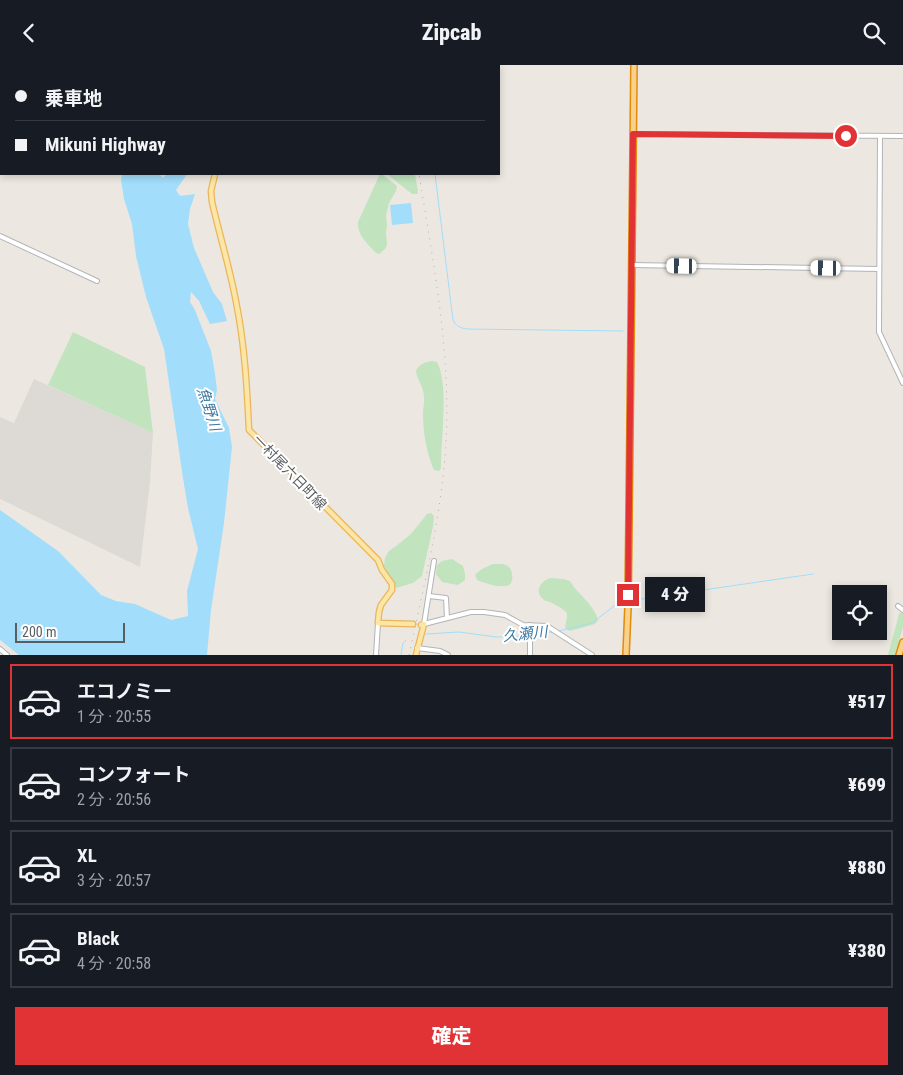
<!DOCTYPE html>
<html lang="ja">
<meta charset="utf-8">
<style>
:root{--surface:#171b24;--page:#20242c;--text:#f1f3f6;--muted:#9ea1a6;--line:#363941;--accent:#e13235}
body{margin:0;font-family:"Roboto Condensed","Noto Sans JP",sans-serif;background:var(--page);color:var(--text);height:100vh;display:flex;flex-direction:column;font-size:19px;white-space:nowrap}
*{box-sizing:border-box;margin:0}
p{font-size:16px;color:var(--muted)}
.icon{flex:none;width:28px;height:28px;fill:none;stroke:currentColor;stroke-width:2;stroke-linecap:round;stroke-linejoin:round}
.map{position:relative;height:590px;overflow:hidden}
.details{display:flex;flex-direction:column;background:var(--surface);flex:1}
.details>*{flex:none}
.top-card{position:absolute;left:0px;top:0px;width:500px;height:110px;box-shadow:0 2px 8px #0003;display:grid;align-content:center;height:110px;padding:0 15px;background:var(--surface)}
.buttons{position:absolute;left:832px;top:520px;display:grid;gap:10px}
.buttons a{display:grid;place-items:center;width:55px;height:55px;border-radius:0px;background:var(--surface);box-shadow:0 2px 8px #0003;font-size:25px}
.scale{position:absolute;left:15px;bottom:12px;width:110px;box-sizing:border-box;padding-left:5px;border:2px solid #5a5e61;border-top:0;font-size:14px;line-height:18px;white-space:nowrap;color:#5a5e61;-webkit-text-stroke:4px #fff;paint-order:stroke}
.end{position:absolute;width:22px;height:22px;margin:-11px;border:6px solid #e13235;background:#fff;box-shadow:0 0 0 2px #fff}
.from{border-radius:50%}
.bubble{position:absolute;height:35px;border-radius:0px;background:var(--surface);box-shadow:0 2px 8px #0003;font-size:16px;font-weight:800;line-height:35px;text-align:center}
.car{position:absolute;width:15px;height:30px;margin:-15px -8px;border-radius:6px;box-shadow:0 0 4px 1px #0007;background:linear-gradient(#fff 24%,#345 0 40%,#fff 0 76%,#345 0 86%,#fff 0)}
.top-card b{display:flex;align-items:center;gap:18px;height:48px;font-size:19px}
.top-card b+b{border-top:1px solid var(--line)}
.top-card i{width:12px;height:12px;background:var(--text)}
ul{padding:9px 0 0;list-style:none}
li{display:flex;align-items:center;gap:15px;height:75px;margin:0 10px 8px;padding:0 5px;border:2px solid var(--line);border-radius:0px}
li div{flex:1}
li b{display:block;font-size:19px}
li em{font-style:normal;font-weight:800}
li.active{border-color:var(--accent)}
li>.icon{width:45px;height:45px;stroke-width:1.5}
.action{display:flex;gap:10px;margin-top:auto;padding:10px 15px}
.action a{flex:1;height:58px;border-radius:0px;background:var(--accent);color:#fff;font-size:20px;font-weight:800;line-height:58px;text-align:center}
header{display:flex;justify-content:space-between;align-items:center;height:65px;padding:0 15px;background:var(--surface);font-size:22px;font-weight:800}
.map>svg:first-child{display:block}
.industrial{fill:#dddad5}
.green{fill:#c1e3be}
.water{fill:#a2ddfb}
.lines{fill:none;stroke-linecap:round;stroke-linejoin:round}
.stream{stroke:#a2ddfb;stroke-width:1}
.river{stroke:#a2ddfb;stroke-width:7}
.minor-casing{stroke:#b2b4b8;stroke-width:6}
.major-casing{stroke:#ebb55b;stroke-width:7}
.highway-casing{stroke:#e38b0a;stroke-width:8}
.minor{stroke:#fff;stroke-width:4}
.major{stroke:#fbe6a6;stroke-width:4.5}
.highway{stroke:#f8d28c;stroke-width:5}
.rail{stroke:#b0b1b1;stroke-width:1;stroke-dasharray:1 6;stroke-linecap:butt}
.route{stroke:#e13235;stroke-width:6}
.labels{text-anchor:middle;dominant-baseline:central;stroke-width:4;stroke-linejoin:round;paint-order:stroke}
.street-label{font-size:14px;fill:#5a5e61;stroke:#fff}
.water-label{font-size:15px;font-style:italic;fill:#3e79a3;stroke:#fff}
</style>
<header><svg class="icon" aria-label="back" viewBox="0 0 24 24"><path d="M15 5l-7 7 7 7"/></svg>Zipcab<svg class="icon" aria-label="search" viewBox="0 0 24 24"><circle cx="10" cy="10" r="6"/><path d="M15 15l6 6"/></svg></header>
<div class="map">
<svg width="903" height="590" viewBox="0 0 903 590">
<rect width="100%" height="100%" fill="#ece8e1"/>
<path class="industrial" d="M34,314L153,368L150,417L140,502L0,434V352L14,358Z"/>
<g class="green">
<path d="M380,109L383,110L397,121L396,126L389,138L386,151L387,160L386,168L387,179L386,183L379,189L376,188C368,179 357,170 358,157Z"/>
<path d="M387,109H415L418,127L417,129H412Z"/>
<path d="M73,267L145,302L153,368L48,320Z"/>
<path d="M432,296L437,297C449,319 441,376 441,403L439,406L434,405C426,386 423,368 423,347C423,342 425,337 424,332C424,322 417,315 416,306C419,299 425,297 432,296Z"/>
<path d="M431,448L434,451L433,462L422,511L413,518L396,523L384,501L385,493L389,486L396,481L411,469L427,449Z"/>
<path d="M452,494L463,501L465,509V515L458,520L442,517L436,509L437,500L442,496Z"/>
<path d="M493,499C499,499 505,498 509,502C513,506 514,517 509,520C502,524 484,518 477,515L475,510C480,504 486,502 493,499Z"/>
<path d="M550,513L563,514L570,516C578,530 594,539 598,555L595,559L570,566L565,563L567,552V548C562,543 556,540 550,537C548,536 544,536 543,534C534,526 541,516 550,513Z"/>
<path d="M902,547L903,548V562L895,590H888L899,549Z"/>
</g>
<g class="water">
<path d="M122,109H159L163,113L167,109H187L176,125L180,131L195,129L190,144L188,159L194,183L213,227L222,239L227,256L210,259L199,236L191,227L190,237L195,245L211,286L215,309L217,325L215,334L229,363L232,382L224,458L211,545L207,590H19L0,575V445L58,486L101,530L116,536L135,539L171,555L188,551L187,526L198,484L188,443L183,413L164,284L146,232L136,191L132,159L124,134L121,115Z"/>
<path d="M411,138L413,158L392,160L390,140Z"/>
</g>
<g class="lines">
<g class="stream">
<path d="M435,109L453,255C456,261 460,263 467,264L623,266"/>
<path d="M635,535L813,509"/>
<path d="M559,566L592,558L618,538"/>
<path d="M426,569L459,567L496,572L528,571"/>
<path d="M532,570L552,567"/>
<path d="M401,590L403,578L406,575"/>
</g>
<path class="river" d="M424,1L428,0"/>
<defs>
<g id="minor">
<path d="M185,0V1"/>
<path d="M239,0L243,1"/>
<path d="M13,1V0"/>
<path d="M0,25L1,23"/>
<path d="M633,69L903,71"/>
<path d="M880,71L879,267L903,318"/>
<path d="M0,171L97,216"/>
<path d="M632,200L879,204"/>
<path d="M434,496L424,559L471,547H484L505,550L523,560L547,561L592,590"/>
<path d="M429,531L446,533L447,553"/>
<path d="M898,541L903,545"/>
<path d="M530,560V590"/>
<path d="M417,583L440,586L448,590"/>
<path d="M0,584L7,590"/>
<path d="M376,590L378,558"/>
</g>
<g id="major">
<path d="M259,1V0"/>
<path d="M215,109L211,126L212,137C220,172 231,207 237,242C245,283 247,324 249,365L378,495L382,505L392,519V525L381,540L379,547L378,558L413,559"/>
<path d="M416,590L424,559L421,560"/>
</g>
<g id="highway">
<path d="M626,590L628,542L634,0"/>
<path d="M899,590L903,577"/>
</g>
</defs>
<use href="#minor" class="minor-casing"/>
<use href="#major" class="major-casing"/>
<use href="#highway" class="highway-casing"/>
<use href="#minor" class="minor"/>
<use href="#major" class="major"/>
<use href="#highway" class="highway"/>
<g class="rail">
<path d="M406,0V1"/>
<path d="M409,590C424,520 442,449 446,377C451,286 433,197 419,109"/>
</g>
</g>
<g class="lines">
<path class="route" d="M628,530L633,69L846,71"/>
</g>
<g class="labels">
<g class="street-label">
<text transform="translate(290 407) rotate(46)">一村尾六日町線</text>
</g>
<g class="water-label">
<text transform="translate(209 344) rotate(72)">魚野川</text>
<text transform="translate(525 569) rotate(-6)">久瀬川</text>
</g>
</g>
</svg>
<div class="buttons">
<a><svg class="icon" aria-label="locate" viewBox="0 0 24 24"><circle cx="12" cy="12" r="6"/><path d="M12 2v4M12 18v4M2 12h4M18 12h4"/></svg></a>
</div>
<div class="scale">200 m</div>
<i class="end from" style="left:846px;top:71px"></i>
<i class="end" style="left:628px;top:530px"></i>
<div class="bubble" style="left:645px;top:512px;width:60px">4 分</div>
<i class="car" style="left:682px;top:201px;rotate:271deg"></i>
<i class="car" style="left:826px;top:203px;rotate:271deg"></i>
<div class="top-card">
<b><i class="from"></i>乗車地</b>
<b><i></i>Mikuni Highway</b>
</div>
</div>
<section class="details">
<ul>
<li class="active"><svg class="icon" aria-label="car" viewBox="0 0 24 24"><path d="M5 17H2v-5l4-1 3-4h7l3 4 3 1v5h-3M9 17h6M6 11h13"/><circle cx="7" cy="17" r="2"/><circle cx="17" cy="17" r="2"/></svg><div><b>エコノミー</b><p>1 分 · 20:55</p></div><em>¥517</em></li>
<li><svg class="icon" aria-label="car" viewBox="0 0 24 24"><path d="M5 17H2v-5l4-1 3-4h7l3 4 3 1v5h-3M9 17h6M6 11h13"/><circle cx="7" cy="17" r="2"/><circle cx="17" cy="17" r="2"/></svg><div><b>コンフォート</b><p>2 分 · 20:56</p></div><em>¥699</em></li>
<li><svg class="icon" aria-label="car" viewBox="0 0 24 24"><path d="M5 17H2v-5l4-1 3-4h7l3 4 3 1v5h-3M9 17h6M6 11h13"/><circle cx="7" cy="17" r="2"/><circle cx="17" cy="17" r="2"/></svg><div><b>XL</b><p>3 分 · 20:57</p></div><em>¥880</em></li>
<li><svg class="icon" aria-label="car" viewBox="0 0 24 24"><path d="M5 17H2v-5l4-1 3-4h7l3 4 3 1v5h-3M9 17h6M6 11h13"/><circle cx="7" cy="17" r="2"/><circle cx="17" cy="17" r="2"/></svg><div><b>Black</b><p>4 分 · 20:58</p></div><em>¥380</em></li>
</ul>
<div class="action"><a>確定</a></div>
</section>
